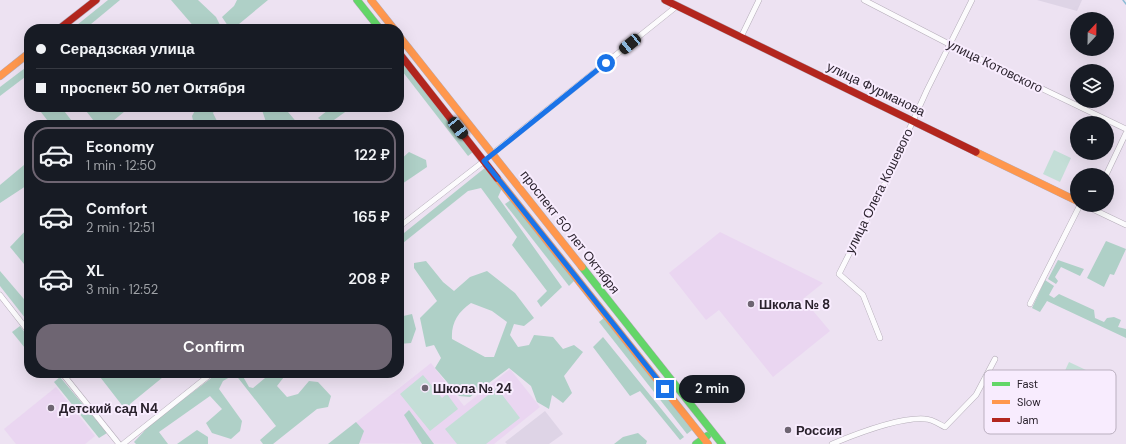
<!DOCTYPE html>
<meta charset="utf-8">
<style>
:root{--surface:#171b24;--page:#20242c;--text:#f1f3f6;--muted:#9ea1a6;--line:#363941;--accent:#6e6572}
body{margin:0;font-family:"DM Sans",sans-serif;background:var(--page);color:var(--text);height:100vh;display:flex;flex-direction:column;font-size:15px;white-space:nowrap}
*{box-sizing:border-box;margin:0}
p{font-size:13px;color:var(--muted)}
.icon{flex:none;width:22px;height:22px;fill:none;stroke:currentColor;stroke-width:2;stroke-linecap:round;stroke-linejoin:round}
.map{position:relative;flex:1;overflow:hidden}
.sheet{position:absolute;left:24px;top:120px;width:380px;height:258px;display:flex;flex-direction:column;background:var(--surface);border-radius:16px;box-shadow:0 4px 16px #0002}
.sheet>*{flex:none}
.top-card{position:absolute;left:24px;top:24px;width:380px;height:88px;border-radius:16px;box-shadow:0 4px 16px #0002;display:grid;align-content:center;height:88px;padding:0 12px;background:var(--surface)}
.needle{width:26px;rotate:22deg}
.buttons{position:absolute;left:1070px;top:12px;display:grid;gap:8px}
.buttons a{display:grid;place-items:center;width:44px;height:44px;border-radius:50%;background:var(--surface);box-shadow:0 4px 16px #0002;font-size:20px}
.end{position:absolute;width:18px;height:18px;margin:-9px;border:5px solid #1a73e8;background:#fff;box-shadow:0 0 0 2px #fff}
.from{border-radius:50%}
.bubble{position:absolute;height:28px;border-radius:14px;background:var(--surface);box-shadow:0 4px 16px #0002;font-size:13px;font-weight:600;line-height:28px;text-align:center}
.car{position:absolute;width:12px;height:24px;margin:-12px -6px;border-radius:5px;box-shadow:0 0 3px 1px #0007;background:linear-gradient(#222 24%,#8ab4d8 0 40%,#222 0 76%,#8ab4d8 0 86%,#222 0)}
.top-card b{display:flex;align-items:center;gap:14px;height:38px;font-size:15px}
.top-card b+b{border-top:1px solid var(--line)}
.top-card i{width:10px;height:10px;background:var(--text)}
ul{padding:7px 0 0;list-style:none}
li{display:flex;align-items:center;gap:12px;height:56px;margin:0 8px 6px;padding:0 4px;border:2px solid transparent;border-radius:16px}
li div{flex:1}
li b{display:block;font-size:15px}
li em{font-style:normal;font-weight:600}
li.current{border-color:var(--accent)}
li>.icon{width:36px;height:36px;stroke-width:1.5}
.action{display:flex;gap:8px;margin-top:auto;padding:8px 12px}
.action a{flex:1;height:46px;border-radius:16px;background:var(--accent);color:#fff;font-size:16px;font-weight:600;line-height:46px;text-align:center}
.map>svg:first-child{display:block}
.industrial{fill:#ded4e6}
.built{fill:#ead6f1}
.green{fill:#c4ded7}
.forest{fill:#afd0c7;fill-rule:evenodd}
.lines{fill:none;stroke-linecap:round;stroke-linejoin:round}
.stream{stroke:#8cbcd5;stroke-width:1.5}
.street-casing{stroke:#b4acb8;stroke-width:6}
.fast-casing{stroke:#b4acb8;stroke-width:8}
.slow-casing{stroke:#b4acb8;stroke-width:8}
.jam-casing{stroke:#b4acb8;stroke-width:8}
.street{stroke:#fcfbfd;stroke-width:5}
.fast{stroke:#63d668;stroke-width:7}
.slow{stroke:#ff974d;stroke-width:7}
.jam{stroke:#b3261e;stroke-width:7}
.route{stroke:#1a73e8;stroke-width:5}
.poi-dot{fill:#6e6572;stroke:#f8ecfe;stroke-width:1.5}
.labels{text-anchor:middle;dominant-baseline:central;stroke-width:4;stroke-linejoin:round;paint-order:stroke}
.street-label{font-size:13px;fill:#2a222d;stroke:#f8ecfe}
.poi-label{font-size:13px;font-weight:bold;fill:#2a222d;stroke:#f8ecfe;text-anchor:start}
.key{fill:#f8ecfe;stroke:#baafbf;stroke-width:1}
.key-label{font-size:11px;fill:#2a222d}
</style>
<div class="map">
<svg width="1126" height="444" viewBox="0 0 1126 444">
<rect width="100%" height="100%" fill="#ede2f2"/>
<g class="industrial">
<path d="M1037,0H1082L1077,11Z"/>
<path d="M545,411L563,434L549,444H507L505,442Z"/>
</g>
<g class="built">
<path d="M720,232L823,283L803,299L830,331L773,377L719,310L706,320L669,273Z"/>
<path d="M431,363L464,406L510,369L540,407L494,444L330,443Z"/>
<path d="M56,387L95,436L85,444H16L4,429Z"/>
</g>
<g class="green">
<path d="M1054,150L1071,158L1060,182L1043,174Z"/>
<path d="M1069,362L1103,378L1098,391L1063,375Z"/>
<path d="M423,375L442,398L447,394L458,409L430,431L400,394Z"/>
<path d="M497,388L520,418L486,444H457L445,429Z"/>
</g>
<g class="forest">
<path d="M108,0H120L85,29H72Z"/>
<path d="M171,0H198L216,17L222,29H196Z"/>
<path d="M237,0H268L233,29H230L222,17L234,6Z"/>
<path d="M399,57L473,152L468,156L399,67Z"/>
<path d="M29,65V74L0,96V87Z"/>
<path d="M37,107H61L75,125H51Z"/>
<path d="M83,107H130L108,125H97Z"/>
<path d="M197,107H217L213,113L219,125H194L192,116Z"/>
<path d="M261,107H287L288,112L299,125H267Z"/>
<path d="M332,107H352L327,125L318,118Z"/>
<path d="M409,152L426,160L427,167L399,186V161Z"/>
<path d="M24,165H29V184L0,203V185Z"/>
<path d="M486,167L502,188L498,197L562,287L541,307L537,301L547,291L512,245L517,237L481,188L468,191L403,243L399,241L404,233Z"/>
<path d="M512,199L575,280L569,286L505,204Z"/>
<path d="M29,227V270L10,247Z"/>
<path d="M1106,241L1126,249L1114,275L1110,274L1104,287L1087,278Z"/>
<path d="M1058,260L1084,269L1080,276L1061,267L1055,277L1058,281L1056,284L1048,279Z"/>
<path d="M426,261L443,282L454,291L470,277L487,271L515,293L534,318L524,326L514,324L510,335L518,347L529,345L534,335L553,337L563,349L574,345L583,352L564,376L572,393L563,403L552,395L549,409L537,402L531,386L509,368L470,397L459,396L435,368L441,358L434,345L426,347L420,318L437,301L414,268V263ZM471,303L492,311L507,322L494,357H485L452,339C451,323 458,312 471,303Z"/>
<path d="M0,271L29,305V323L0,286Z"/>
<path d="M1045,280L1054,286L1049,295L1054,298L1059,294L1094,310L1095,318L1104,322L1107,318L1114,317L1121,320L1118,327L1126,329V338L1047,301L1040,312L1032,308Z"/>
<path d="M412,314L416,329L411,343L399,344V317Z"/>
<path d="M604,318L692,430L687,434L599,322Z"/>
<path d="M20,326L29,338V353L12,332Z"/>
<path d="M603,337L684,437L680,440L640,391L630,396L593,347Z"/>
<path d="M97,373H168L130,404L135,416L128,413Z"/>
<path d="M218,373H241L249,387L253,388L271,373H287L277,386L287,397L298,394L309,381L318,382L331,396L328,407L317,409L273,444H263L260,440L276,426L235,374L223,381L219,389L242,421L240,431L231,439L212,433L206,423L222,409L210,396L159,432L168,444H136L134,442L152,423Z"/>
<path d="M60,377L107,433L99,438L54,382Z"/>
<path d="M409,410L434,444H422L404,415Z"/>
<path d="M356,422L364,431L359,444H328Z"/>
<path d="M197,430L208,437V444H177Z"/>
<path d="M638,433L647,441L646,444H614L623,437Z"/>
</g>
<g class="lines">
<path class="stream" d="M1123,0L1126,4"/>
<defs>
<g id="street">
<path d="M864,0L949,44L1126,129"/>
<path d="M741,37L759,0"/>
<path d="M492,154L677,6"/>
<path d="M1106,175L1126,133"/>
<path d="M1084,205L1126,225"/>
<path d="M399,227L484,161"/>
<path d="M0,295L29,332"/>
<path d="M1030,304L1080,205"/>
<path d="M880,338L863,295L839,274L884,185L927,90L972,0"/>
<path d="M62,373L119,444"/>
<path d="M123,444L212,373"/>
<path d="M832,444C856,434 900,417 925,419C932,419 939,424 945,427L976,395L995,359"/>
</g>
<g id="fast">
<path d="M357,0L380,29"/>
<path d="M582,267L722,444"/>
<path d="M696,444L707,436"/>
</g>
<g id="slow">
<path d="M371,0L394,29"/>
<path d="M399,36L582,267"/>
<path d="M0,76L29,53"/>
<path d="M976,152L1077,201"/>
<path d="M497,178L708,444"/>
</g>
<g id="jam">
<path d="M665,0L976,152"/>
<path d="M59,29L96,0"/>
<path d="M399,53L497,178"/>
</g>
</defs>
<use href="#street" class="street-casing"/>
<use href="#fast" class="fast-casing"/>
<use href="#slow" class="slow-casing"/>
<use href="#jam" class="jam-casing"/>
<use href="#street" class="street"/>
<use href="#fast" class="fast"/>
<use href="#slow" class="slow"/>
<use href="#jam" class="jam"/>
</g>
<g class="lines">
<path class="route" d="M606,63L484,161L665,389"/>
</g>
<g class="poi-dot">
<circle cx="751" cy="304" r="4"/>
<circle cx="425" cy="388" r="4"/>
<circle cx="51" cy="408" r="4"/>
<circle cx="788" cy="430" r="4"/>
</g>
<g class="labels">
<g class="street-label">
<text transform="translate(995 66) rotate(26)">улица Котовского</text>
<text transform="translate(876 89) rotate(26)">улица Фурманова</text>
<text transform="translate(879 191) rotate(-64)">улица Олега Кошевого</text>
<text transform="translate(570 232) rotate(52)">проспект 50 лет Октября</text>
</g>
<g class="poi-label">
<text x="759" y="304">Школа № 8</text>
<text x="433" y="388">Школа № 24</text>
<text x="59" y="408">Детский сад N4</text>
<text x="796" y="430">Россия</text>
</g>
</g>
<rect x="984" y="370" width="132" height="64" rx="6" class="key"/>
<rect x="992" y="382" width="18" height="4" fill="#63d668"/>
<rect x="992" y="400" width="18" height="4" fill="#ff974d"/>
<rect x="992" y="418" width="18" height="4" fill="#b3261e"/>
<g class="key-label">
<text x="1017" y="388">Fast</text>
<text x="1017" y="406">Slow</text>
<text x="1017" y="424">Jam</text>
</g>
</svg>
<div class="buttons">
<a><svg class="needle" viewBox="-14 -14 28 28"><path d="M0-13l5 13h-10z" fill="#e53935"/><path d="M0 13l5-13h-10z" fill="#9ea1a6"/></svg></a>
<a><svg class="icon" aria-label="layers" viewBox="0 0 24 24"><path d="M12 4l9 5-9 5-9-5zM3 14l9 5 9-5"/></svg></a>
<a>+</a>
<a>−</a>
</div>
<i class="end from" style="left:606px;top:63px"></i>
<i class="end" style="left:665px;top:389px"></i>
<div class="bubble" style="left:679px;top:375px;width:66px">2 min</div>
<i class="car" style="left:630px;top:44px;rotate:231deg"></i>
<i class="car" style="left:458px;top:128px;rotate:142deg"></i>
<div class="top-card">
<b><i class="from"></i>Серадзская улица</b>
<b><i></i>проспект 50 лет Октября</b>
</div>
<section class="sheet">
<ul>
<li class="current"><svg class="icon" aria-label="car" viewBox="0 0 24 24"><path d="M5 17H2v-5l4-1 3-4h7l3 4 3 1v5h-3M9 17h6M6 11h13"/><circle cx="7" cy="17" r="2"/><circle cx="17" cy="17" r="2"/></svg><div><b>Economy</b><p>1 min · 12:50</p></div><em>122 ₽</em></li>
<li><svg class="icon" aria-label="car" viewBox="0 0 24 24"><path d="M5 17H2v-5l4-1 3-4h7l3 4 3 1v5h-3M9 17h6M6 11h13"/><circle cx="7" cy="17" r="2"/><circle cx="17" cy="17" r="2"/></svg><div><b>Comfort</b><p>2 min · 12:51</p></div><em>165 ₽</em></li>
<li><svg class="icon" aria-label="car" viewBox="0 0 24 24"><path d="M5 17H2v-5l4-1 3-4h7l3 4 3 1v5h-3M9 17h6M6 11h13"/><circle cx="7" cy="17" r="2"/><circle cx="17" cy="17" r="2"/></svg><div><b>XL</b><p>3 min · 12:52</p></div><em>208 ₽</em></li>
</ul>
<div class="action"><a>Confirm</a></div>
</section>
</div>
